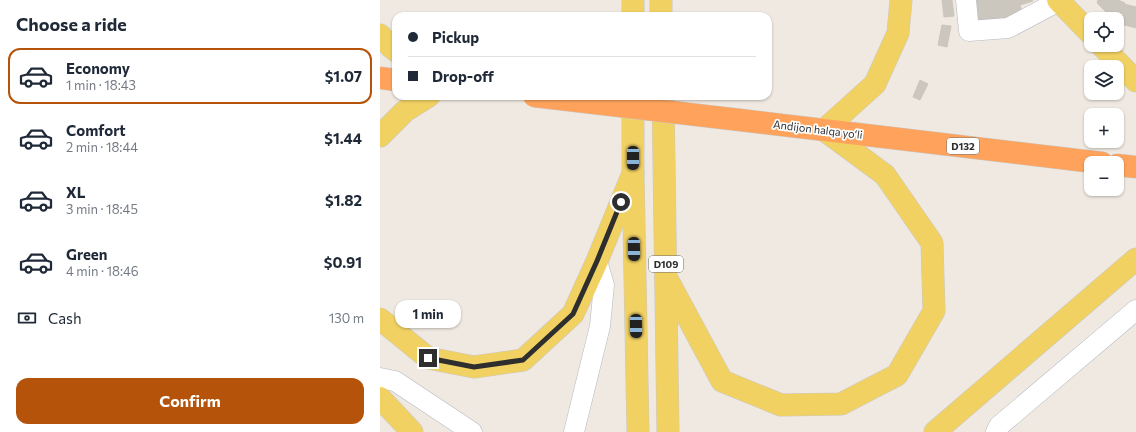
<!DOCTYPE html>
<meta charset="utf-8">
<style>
:root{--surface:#fff;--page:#f2f2f3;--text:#1f2937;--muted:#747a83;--line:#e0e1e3;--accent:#b45309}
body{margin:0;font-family:Commissioner,sans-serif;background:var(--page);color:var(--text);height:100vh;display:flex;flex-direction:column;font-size:15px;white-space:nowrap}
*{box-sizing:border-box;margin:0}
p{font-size:13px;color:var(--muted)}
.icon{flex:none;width:22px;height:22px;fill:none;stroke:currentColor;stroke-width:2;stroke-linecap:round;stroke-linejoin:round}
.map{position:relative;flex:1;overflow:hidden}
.panel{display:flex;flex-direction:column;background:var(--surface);width:380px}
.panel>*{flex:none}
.banner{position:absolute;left:12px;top:12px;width:380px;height:88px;border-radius:12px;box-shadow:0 1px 3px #0004;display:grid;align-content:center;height:88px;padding:0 16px;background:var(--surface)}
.controls{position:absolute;left:704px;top:12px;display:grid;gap:8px}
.controls a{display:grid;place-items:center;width:40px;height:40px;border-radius:8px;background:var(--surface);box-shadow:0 1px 3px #0004;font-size:20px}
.end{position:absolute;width:18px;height:18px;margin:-9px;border:5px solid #2e2e2e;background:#fff;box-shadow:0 0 0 2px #fff}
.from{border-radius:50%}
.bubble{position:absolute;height:28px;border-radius:12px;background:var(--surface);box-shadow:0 1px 3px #0004;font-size:13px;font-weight:700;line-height:28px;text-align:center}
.car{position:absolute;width:12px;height:24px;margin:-12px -6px;border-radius:5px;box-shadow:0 0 3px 1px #0007;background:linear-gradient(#222 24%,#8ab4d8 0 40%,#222 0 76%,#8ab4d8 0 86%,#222 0)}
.banner b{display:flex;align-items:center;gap:14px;height:38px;font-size:15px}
.banner b+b{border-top:1px solid var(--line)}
.banner i{width:10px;height:10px;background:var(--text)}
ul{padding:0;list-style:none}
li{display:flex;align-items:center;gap:12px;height:56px;margin:0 8px 6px;padding:0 8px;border:2px solid transparent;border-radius:12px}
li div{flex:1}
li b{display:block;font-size:15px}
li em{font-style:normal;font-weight:700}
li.current{border-color:var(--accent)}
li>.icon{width:36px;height:36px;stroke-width:1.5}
h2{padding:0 16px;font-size:18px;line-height:48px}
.pay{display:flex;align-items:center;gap:10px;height:44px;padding:0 16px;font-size:15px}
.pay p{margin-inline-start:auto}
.primary-button{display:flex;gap:8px;margin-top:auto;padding:8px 16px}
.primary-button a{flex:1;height:46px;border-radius:12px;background:var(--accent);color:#fff;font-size:16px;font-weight:700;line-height:46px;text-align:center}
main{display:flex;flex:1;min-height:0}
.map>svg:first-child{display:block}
.building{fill:#cbc7bf;stroke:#cbc5ba}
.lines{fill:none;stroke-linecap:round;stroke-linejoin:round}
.minor-casing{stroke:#b4b7c1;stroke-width:21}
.major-casing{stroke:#c9c9c9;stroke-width:23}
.highway-casing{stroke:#c9c9c9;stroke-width:23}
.minor{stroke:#fff;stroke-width:20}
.major{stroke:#f2d163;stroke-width:22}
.highway{stroke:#ffa35c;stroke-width:22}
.highway-bridge-casing{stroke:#c9c9c9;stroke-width:23;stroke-linecap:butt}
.highway-bridge{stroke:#ffa35c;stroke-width:22}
.route{stroke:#2e2e2e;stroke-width:5}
.labels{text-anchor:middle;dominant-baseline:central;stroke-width:3.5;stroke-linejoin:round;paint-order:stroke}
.shield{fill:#fff;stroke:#6d6d6d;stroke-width:1}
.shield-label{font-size:10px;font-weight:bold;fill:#2e2e2e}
.street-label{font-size:11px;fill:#2e2e2e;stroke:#fff}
</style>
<main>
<section class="panel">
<h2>Choose a ride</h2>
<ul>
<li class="current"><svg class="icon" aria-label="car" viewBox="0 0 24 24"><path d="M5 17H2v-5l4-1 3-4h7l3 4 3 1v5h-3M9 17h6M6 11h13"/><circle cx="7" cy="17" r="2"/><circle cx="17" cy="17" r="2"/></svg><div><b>Economy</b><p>1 min · 18:43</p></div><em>$1.07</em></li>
<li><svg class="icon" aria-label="car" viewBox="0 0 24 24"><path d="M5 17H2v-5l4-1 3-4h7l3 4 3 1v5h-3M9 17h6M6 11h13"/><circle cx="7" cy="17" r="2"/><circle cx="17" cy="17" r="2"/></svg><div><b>Comfort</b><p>2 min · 18:44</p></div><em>$1.44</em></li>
<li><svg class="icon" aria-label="car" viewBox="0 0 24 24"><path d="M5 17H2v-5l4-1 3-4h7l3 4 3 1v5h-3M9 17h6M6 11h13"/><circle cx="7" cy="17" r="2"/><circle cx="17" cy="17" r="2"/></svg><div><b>XL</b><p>3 min · 18:45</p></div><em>$1.82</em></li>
<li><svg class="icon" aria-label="car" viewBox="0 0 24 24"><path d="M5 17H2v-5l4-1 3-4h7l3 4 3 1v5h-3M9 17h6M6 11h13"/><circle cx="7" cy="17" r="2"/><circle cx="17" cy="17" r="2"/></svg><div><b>Green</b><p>4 min · 18:46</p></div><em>$0.91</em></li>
</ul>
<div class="pay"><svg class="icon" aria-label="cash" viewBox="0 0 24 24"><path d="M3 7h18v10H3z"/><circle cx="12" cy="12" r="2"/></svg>Cash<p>130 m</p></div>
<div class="primary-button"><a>Confirm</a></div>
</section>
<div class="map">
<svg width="756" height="432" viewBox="0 0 756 432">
<rect width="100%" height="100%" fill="#efe9e1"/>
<g class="building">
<path d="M562,0H572L574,16L564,17Z"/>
<path d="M594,0H631L635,19L599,26Z"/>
<path d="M631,0H651L653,1L640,5L643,16L635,18Z"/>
<path d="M718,0H738L745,3L737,22V19H733L717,3Z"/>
<path d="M744,4L756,7V28L737,23Z"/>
<path d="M562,25L571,26L567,47L558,45Z"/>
<path d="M540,80L548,84L540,100L533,97Z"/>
</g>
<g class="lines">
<defs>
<g id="minor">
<path d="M586,0L589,31L628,28L679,1"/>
<path d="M0,378L15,381L92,432"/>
<path d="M194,432L220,326L224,285L217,261"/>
<path d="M616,432L619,426L756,310"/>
</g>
<g id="major">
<path d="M281,0V16"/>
<path d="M678,0L711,34"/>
<path d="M253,16V0"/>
<path d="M0,35L11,47L16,51"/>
<path d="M721,45L756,81"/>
<path d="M253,96V173L258,432"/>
<path d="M283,96L288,432"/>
<path d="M0,136L25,111L49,96"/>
<path d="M286,277L342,381L401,405L461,404L517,375L554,311L552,243L505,175L444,130L495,84L518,33L521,0"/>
<path d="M0,319L48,358L94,367L143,360L193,314L217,261L253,173"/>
<path d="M0,398L32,432"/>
<path d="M555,432L756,259"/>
</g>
<g id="highway">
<path d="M0,78L16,80"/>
<path d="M360,120L722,163"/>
<path d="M737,165L756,167"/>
</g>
</defs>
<use href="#minor" class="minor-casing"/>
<use href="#major" class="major-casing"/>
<use href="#highway" class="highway-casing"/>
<use href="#minor" class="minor"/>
<use href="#major" class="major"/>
<use href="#highway" class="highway"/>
<defs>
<path id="highway-bridge" d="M154,96L360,120"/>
</defs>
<use href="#highway-bridge" class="highway-bridge-casing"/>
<use href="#highway-bridge" class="highway-bridge"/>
</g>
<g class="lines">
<path class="route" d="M48,358L94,367L143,360L193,314L217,261L241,202"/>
</g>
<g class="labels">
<g class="shield">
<rect x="567" y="138" width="32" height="16" rx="3"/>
<rect x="269" y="256" width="34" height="16" rx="3"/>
</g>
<g class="shield-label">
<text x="583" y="146">D132</text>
<text x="286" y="264">D109</text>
</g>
<g class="street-label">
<text transform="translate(438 129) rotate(7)">Andijon halqa yo‘li</text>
</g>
</g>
</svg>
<div class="controls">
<a><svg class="icon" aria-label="locate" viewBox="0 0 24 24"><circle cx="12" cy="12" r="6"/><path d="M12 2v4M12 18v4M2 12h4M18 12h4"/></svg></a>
<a><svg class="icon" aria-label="layers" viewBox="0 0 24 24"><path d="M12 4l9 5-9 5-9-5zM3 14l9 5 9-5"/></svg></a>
<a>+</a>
<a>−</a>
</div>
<i class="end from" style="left:241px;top:202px"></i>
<i class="end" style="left:48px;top:358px"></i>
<div class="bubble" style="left:15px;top:300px;width:66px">1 min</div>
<i class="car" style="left:253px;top:158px;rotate:180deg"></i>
<i class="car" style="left:254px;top:249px;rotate:179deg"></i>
<i class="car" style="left:256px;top:326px;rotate:179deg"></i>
<div class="banner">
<b><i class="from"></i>Pickup</b>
<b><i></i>Drop-off</b>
</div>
</div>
</main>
